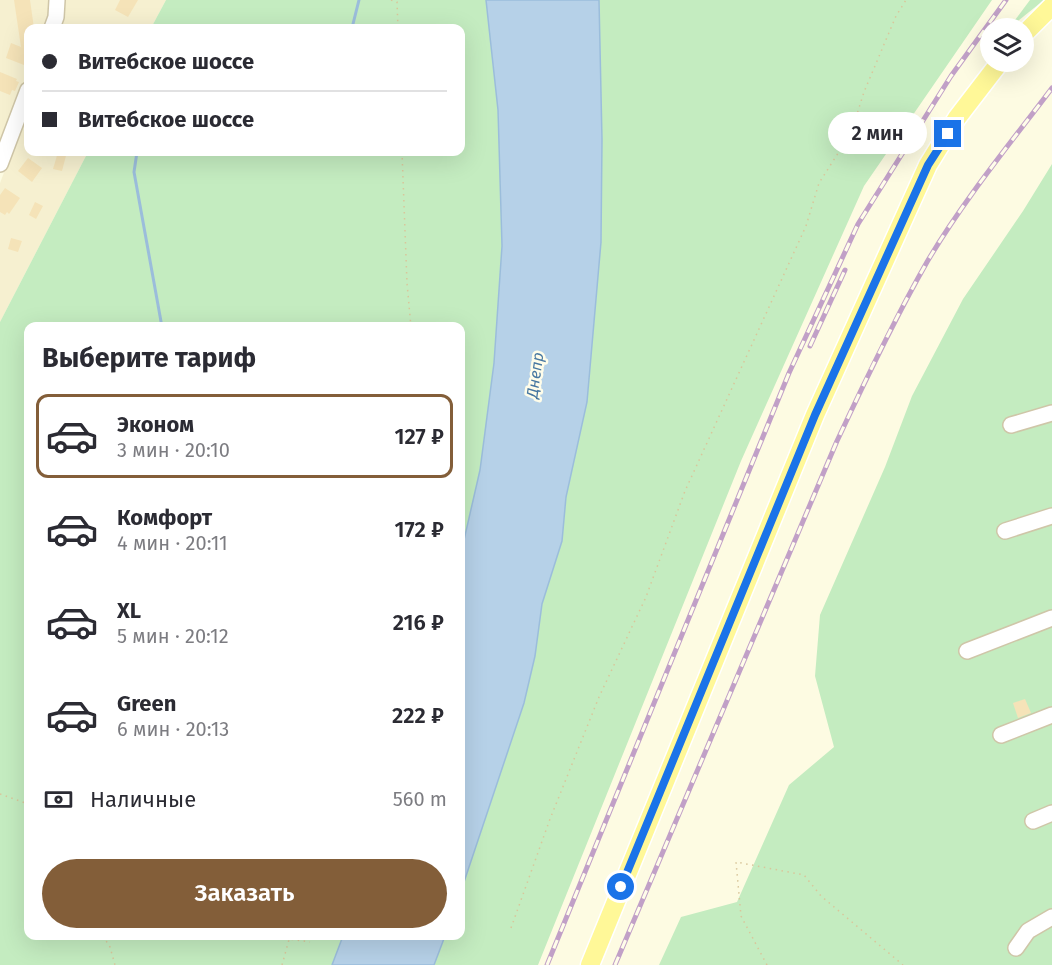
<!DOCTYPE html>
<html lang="ru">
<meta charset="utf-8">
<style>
:root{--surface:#fff;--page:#f2f2f3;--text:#2b2b33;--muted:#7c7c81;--line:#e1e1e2;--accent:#835e39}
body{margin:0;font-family:"Fira Sans",sans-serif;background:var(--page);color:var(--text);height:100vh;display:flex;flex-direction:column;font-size:22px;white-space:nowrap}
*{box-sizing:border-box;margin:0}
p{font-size:20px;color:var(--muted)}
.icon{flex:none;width:33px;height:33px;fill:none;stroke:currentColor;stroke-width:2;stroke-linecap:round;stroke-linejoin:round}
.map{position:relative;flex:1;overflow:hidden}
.details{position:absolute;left:24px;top:322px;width:441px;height:618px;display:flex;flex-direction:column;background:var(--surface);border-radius:12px;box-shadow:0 6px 24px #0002}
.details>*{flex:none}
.guide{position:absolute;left:24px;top:24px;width:441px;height:132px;border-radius:12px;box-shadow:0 6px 24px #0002;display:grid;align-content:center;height:132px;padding:0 18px;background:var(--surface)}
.fabs{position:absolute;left:980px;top:18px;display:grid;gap:12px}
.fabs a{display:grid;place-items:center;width:54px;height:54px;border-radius:50%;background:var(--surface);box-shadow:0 6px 24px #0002;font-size:30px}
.end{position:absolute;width:27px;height:27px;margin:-14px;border:8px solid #1a73e8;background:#fff;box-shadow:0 0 0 3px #fff}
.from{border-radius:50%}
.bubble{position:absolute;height:42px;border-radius:21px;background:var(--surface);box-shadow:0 6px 24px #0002;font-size:20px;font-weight:600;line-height:42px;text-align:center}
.guide b{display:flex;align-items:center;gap:21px;height:57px;font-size:22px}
.guide b+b{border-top:2px solid var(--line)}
.guide i{width:15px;height:15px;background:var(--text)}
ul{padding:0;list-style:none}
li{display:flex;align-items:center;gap:18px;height:84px;margin:0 12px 9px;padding:0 6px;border:3px solid transparent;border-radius:12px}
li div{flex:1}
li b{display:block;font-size:22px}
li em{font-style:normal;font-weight:600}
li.current{border-color:var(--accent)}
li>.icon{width:54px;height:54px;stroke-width:1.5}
h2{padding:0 18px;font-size:27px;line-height:72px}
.pay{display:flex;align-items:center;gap:15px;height:66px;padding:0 18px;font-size:22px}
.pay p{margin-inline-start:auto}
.cta{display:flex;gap:12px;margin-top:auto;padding:12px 18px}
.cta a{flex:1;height:69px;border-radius:36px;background:var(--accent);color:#fff;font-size:24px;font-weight:600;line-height:69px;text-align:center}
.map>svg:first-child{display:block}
.residential{fill:#f6f0d0}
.green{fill:#c4ecc0}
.water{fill:#b6d1e8;stroke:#9bbddb;stroke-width:1.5}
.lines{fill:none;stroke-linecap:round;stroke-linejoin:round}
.stream{stroke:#9bbddb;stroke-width:3}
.building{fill:#f5e3b8}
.minor-casing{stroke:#cfc6a8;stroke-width:18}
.major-casing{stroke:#fff;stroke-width:21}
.path{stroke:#d9c69b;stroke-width:1.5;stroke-dasharray:1.5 4.5;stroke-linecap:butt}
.minor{stroke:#fff;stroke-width:15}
.major{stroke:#fff898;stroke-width:18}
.rail-casing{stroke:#c1a0c7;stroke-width:5}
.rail{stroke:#fffdea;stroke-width:3;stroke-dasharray:9;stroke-linecap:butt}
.route{stroke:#1a73e8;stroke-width:8}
.labels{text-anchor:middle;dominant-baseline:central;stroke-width:5;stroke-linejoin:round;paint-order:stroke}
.water-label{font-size:16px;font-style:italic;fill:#4777a1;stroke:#fffdea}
</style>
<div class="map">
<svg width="1052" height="965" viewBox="0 0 1052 965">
<rect width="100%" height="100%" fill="#fdfbe2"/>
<g class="residential">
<path d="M0,0H51L48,28H28V82L0,158Z"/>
<path d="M63,0H166L151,28H60L64,18Z"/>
<path d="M28,110V152H88L0,322V183Z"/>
</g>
<g class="green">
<path d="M166,0H486L498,110L502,246L494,363L480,470L461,553L460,327H28V936H346L333,965H0V322L88,152H460V28H151Z"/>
<path d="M599,0H992L864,186L741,461L538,965H434L445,936H460L461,891L524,703L535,656L542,604L562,541L566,497L587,402L601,242L602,140Z"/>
<path d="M1030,0H1044L1009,28Z"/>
<path d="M1052,164V965H659L681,917L737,902L789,785L834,747L815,676L820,615L885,467L912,396L963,299L1023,211Z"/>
</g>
<g class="water">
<path d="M486,0H599L602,140L601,242L587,402L566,497L562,541L542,604L535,656L524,703L461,891V553L480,470L494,363L502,246L498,110Z"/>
<path d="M343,936H445L434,965H332Z"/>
</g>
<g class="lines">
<g class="stream">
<path d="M352,28L359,0"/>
<path d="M137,152L134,172L162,327"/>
</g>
</g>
<g class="building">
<path d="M14,0H30L34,28H28V64L24,65L6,58L11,43L21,47Z"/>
<path d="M120,0H138L128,17L115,10Z"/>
<path d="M0,72L17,79L16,81L19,82L15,91L12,90L10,95L0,91Z"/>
<path d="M58,152H67L62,171L53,169Z"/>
<path d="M28,158L42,168L32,182L18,171Z"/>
<path d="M5,188L20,198L9,214L7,212L5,215L0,212V195Z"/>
<path d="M35,202L43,206L36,219L29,215Z"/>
<path d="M11,238L22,241L18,252L8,249Z"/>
<path d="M1025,699L1031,713L1018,718L1013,703Z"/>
</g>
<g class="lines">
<defs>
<g id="minor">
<path d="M52,28L56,17L57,0"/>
<path d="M0,164L28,90"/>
<path d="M1011,425L1052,413"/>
<path d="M1005,531L1052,516"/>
<path d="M967,651L1052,618"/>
<path d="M1001,735L1052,715"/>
<path d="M1033,821L1052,813"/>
<path d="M1016,948L1028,931L1052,917"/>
</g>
<g id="major">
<path d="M1023,35L1052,6"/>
<path d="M590,965L815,415L928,165L957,118L1000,62"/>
</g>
</defs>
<use href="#minor" class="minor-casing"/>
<use href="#major" class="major-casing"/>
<g class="path">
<path d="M391,0L397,2L398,28"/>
<path d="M402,152L407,283L411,327"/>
<path d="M0,794L28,804"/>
<path d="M511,928L550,819L599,697L646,597L685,491L806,226L819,183L851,133L864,92L896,16L906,0"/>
<path d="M103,936L110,947L115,965"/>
<path d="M268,936L310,942"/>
<path d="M282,965L290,936"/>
<path d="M767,965L741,916L736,862L804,875L821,896L903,965"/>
</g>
<use href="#minor" class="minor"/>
<use href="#major" class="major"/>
<defs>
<g id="rail">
<path d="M810,346L845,270"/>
<path d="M547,965L789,373L858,224L951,76L1006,0"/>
<path d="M615,965L837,441C865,381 894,320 927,262C963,201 1009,145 1052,88"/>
</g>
</defs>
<use href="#rail" class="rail-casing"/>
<use href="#rail" class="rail"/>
</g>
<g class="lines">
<path class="route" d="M621,887L815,415L928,165L948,134"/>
</g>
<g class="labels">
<g class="water-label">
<text transform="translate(535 375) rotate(-82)">Днепр</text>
</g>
</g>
</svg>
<div class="fabs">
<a><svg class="icon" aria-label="layers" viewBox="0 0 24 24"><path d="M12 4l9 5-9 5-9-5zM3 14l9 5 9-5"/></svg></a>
</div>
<i class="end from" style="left:621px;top:887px"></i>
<i class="end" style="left:948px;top:134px"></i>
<div class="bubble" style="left:828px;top:112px;width:99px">2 мин</div>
<div class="guide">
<b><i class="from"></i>Витебское шоссе</b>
<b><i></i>Витебское шоссе</b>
</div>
<section class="details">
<h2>Выберите тариф</h2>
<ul>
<li class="current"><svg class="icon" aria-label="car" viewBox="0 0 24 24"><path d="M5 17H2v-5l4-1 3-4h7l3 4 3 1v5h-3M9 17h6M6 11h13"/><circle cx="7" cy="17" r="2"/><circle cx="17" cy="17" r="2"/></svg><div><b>Эконом</b><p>3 мин · 20:10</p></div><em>127 ₽</em></li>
<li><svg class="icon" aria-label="car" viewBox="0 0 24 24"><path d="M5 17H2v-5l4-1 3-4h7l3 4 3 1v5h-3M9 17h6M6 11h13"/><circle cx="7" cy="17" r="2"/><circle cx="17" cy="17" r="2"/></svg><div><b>Комфорт</b><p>4 мин · 20:11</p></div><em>172 ₽</em></li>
<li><svg class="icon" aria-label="car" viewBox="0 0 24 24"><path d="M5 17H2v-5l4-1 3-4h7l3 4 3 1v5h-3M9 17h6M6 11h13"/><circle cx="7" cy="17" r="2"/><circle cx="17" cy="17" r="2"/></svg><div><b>XL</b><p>5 мин · 20:12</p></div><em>216 ₽</em></li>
<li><svg class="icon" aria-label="car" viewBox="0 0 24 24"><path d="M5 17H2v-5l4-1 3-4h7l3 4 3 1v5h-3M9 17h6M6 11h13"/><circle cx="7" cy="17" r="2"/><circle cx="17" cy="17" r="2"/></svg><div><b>Green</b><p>6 мин · 20:13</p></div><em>222 ₽</em></li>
</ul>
<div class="pay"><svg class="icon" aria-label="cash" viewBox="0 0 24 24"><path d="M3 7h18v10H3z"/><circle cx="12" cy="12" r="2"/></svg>Наличные<p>560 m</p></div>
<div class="cta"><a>Заказать</a></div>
</section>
</div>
